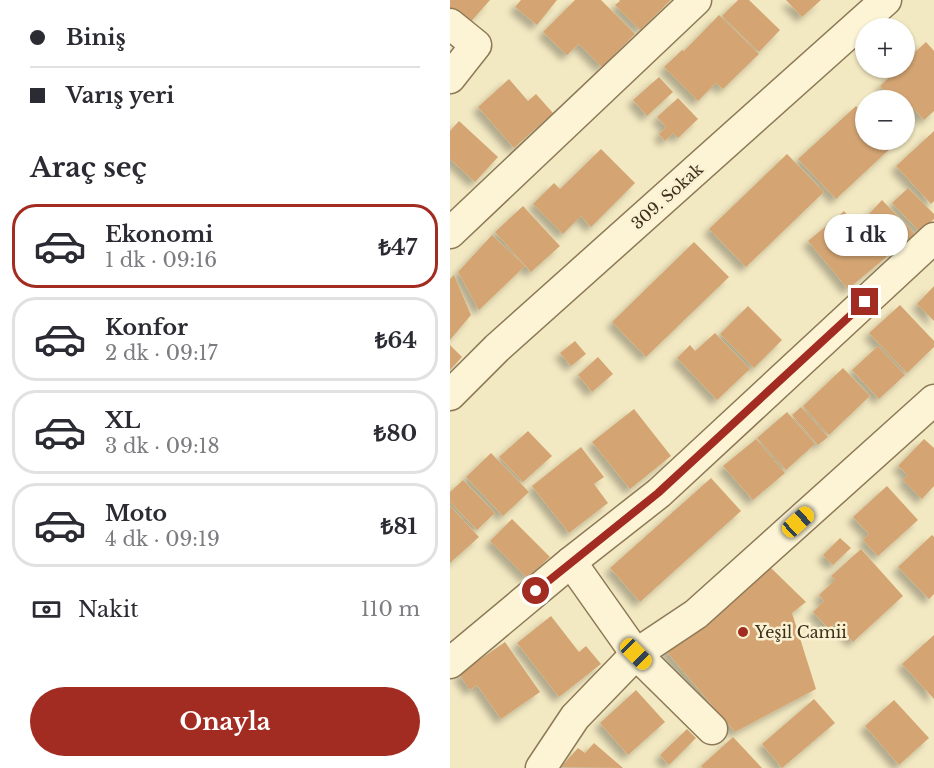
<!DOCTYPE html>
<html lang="tr">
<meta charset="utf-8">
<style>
:root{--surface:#fff;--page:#f7f7f7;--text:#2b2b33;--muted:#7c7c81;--line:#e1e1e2;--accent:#a22c21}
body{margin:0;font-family:"Libre Baskerville",serif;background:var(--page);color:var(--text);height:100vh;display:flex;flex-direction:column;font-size:22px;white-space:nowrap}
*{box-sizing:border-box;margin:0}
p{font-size:20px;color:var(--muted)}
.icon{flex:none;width:33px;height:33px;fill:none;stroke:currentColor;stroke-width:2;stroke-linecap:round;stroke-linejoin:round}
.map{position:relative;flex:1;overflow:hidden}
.panel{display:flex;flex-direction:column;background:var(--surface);width:450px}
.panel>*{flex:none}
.guide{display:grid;align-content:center;height:132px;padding:0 30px;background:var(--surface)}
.buttons{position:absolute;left:405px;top:18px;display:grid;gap:12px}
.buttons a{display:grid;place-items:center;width:60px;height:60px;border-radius:50%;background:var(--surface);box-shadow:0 2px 4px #0004;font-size:30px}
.end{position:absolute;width:27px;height:27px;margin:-14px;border:8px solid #a22c21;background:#fff;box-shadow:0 0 0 3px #fff}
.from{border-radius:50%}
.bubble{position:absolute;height:42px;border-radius:21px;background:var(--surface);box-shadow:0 2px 4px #0004;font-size:20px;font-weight:800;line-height:42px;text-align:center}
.car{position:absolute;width:18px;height:36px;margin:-18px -9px;border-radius:8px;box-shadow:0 0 4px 2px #0007;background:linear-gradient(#f5c518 24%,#345 0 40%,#f5c518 0 76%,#345 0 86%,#f5c518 0)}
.guide b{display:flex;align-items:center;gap:21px;height:57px;font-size:22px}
.guide b+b{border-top:2px solid var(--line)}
.guide i{width:15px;height:15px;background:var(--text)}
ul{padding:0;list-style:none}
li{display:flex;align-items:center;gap:18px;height:84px;margin:0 12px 9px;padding:0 18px;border:3px solid var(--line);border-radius:24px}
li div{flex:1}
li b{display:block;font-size:22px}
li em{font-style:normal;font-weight:800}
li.active{border-color:var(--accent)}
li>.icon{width:54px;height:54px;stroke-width:1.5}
h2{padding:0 30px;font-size:27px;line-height:72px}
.pay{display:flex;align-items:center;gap:15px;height:66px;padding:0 30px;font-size:22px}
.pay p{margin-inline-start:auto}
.cta{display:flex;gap:12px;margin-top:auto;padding:12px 30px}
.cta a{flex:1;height:69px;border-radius:36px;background:var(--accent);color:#fff;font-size:24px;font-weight:800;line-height:69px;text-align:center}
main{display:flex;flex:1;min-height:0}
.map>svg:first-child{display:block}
.building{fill:#d4a573;filter:url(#shadow)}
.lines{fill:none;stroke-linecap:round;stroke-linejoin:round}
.minor-casing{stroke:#8d7957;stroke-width:33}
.minor{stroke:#fcf4d5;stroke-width:30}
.route{stroke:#a22c21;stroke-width:8}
.poi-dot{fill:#a22c21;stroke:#f9f1d1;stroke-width:2}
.labels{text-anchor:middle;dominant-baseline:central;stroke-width:5;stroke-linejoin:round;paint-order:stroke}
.street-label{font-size:16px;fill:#3c2f1c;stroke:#f9f1d1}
.poi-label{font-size:16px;fill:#3c2f1c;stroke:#f9f1d1;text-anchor:start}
</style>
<main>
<section class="panel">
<div class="guide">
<b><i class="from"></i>Biniş</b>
<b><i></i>Varış yeri</b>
</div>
<h2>Araç seç</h2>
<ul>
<li class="active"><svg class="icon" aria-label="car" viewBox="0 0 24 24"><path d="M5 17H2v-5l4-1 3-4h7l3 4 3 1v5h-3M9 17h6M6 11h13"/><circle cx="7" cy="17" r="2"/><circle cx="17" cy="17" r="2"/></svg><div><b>Ekonomi</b><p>1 dk · 09:16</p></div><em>₺47</em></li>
<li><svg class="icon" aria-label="car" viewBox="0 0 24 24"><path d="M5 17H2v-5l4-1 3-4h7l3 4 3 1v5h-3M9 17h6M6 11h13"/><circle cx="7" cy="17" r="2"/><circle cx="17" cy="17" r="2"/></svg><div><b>Konfor</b><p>2 dk · 09:17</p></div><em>₺64</em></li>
<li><svg class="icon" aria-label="car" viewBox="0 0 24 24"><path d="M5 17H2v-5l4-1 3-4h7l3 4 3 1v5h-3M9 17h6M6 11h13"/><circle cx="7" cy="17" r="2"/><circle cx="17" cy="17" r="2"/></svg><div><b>XL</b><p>3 dk · 09:18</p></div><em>₺80</em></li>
<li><svg class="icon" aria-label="car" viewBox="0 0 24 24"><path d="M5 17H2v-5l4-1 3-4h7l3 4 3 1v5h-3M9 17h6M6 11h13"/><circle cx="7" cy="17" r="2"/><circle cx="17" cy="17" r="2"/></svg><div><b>Moto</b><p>4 dk · 09:19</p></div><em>₺81</em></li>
</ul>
<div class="pay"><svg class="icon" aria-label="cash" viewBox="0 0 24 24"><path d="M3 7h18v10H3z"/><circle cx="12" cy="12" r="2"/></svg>Nakit<p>110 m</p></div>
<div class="cta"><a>Onayla</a></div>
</section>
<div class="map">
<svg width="484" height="768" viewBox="0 0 484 768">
<defs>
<filter id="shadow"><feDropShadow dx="-5.5" dy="5.5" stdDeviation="3" flood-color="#0004"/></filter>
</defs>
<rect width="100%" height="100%" fill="#f2e8c1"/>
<g class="building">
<path d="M0,0H40L18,25L0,9Z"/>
<path d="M71,0H107L87,25L65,7Z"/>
<path d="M125,0H151L185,34L152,67L129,44L117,55L93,32Z"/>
<path d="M169,0H221L190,30L165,5L170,1Z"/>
<path d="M288,0H299L330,30L309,52L272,16Z"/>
<path d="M336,0H371L352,17Z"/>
<path d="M269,15L309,54L273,89L266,83L248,101L214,67L232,50L234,51Z"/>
<path d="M476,42L484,51V111L474,120L453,97L449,100H444L430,86L449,68H454V62Z"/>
<path d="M209,77L223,92L197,116L183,100Z"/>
<path d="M59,79L78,101L86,94L103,113L64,148L28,107Z"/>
<path d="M228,98L248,119L228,138L223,133L215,141L209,134L216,127L207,117Z"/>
<path d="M406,106L416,116V140H437L443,146L386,199L348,159Z"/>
<path d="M9,121L48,157L25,182L0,159V131Z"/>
<path d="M484,131V201L481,204L446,166Z"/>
<path d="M151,149L185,183L141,227L131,216L113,234L83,204L104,183L110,189Z"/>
<path d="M337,154L374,192L296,267L259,229Z"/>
<path d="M458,188L484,214V219L470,232L442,203Z"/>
<path d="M432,200L465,234L446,252L428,234L432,230L418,215Z"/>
<path d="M73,206L110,246L81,272L45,232Z"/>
<path d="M394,211L423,244L428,240L440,254L398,289L358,241Z"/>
<path d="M42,235L75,266L29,310L8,272Z"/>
<path d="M244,242L279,277L196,357L162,322Z"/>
<path d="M4,275L21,315L0,340V279Z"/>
<path d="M484,286V321L467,304Z"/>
<path d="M450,305L484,341V347L457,373L419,333Z"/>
<path d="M298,306L332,340L304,368L270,334Z"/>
<path d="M265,333L300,369L267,400L227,358L240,345L245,351Z"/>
<path d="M125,341L136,354L121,366L110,353Z"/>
<path d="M0,345L12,357L0,370Z"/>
<path d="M428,346L455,375L429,399L402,370Z"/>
<path d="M148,357L163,374L142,392L128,375Z"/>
<path d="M393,368L420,396L379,435L353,406Z"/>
<path d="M351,407L378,437L368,445L342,415Z"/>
<path d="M184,409L221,456L180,489L142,442Z"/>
<path d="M337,412L365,444L336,470L307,438Z"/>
<path d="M78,431L102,456L73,482L49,457Z"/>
<path d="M306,439L335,473L303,500L273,466Z"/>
<path d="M474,439L484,448V486L472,499L453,480L458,475L448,466Z"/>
<path d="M131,447L154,477L144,484L158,503L119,533L82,486Z"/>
<path d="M41,453L79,492L53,516L16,477Z"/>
<path d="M261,478L291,511L190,602L160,568Z"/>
<path d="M13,480L45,513L27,530L0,502V492Z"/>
<path d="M437,486L468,520L428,556L413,540L419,534L403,517Z"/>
<path d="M0,506L29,537L0,563Z"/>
<path d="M62,519L100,557L77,578L40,541Z"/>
<path d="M482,535L484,537V594L479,599L448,567Z"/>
<path d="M390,538L401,548L383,565L373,555Z"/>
<path d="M411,549L453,596L403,642L386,623L379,629L363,612L374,601L369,595L385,580L381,576Z"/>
<path d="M320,567L356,602L342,613L366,689L285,732L215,650Z"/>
<path d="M101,616L129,652L136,646L151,664L109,697L67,643Z"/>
<path d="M484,635V699L452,664Z"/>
<path d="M55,642L90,692L51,719L27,685L20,690L9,674Z"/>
<path d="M186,690L215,722L178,755L150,723Z"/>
<path d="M364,699L385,723L332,768L312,744Z"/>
<path d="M444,700L479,738L449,765L415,726Z"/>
<path d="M237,729L246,738L219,765L210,755Z"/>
<path d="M283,737L312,768H253L251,766Z"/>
<path d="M144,743L173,768L111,767L128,748L135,753Z"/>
</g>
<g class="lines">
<defs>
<g id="minor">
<path d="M0,24L26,45L0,78"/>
<path d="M0,233L246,0"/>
<path d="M0,395L47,348L436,0"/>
<path d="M121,562L186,654L262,729"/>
<path d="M0,663L121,562L209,493L484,238"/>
<path d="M91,768L125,717L186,654L246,614L484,400"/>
</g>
</defs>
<use href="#minor" class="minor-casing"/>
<use href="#minor" class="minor"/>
</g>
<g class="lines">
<path class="route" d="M86,591L208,493L415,302"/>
</g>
<circle class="poi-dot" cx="293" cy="632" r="6"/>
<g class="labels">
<g class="street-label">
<text transform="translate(217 196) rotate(-42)">309. Sokak</text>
</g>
<g class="poi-label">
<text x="305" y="632">Yeşil Camii</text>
</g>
</g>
</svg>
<div class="buttons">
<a>+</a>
<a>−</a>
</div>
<i class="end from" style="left:86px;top:591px"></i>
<i class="end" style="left:415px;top:302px"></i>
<div class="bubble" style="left:374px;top:214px;width:84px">1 dk</div>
<i class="car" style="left:348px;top:522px;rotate:48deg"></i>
<i class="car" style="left:186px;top:654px;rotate:135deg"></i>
</div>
</main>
